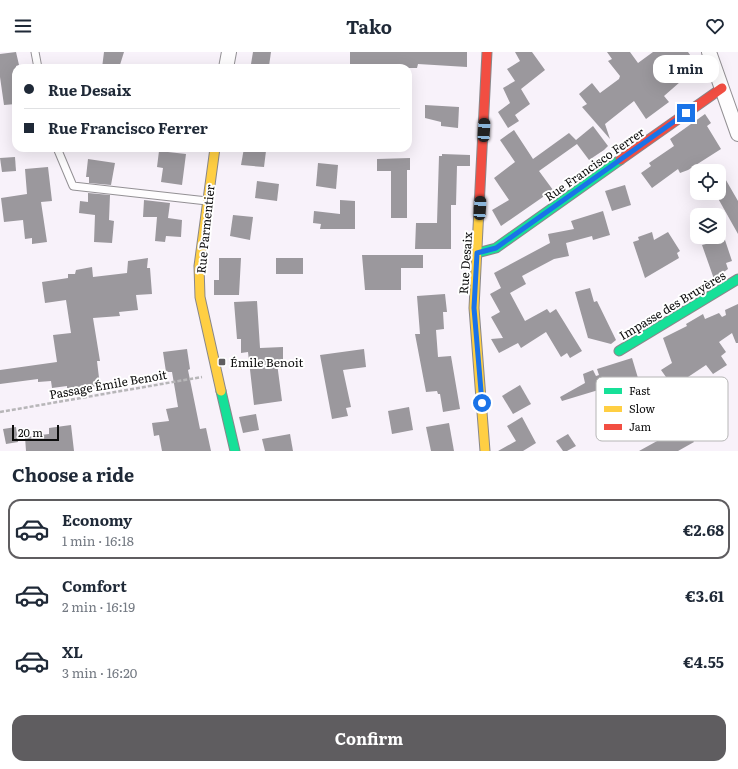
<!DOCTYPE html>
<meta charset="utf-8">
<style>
:root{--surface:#fff;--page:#f2f2f3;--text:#1f2937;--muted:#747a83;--line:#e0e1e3;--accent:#5f5d60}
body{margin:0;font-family:Literata,serif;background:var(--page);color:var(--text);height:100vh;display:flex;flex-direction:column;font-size:15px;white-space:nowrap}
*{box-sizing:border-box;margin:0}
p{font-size:13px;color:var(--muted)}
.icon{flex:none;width:22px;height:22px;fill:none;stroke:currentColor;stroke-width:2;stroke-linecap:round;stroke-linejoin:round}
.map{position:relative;height:399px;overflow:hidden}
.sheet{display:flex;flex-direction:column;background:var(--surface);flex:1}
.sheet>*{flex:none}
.hud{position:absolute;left:12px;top:12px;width:400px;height:88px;border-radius:12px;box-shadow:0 4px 16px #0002;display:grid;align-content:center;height:88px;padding:0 12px;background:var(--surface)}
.tools{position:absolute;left:690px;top:112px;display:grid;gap:8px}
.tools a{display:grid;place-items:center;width:36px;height:36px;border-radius:8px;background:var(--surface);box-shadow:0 4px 16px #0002;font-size:20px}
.scale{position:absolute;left:12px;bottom:10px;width:47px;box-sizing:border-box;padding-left:4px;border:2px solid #0d0d0d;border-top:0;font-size:11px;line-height:14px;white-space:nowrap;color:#0d0d0d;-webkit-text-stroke:3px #fff;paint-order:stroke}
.end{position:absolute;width:18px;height:18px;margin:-9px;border:5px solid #1a73e8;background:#fff;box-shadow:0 0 0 2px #fff}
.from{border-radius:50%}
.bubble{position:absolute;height:28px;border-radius:12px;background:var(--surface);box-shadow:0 4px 16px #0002;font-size:13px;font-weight:700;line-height:28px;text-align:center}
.car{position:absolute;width:12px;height:24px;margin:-12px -6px;border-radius:5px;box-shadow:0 0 3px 1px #0007;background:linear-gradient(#222 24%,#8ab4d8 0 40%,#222 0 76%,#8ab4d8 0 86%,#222 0)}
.hud b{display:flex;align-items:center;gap:14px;height:38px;font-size:15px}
.hud b+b{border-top:1px solid var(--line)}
.hud i{width:10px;height:10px;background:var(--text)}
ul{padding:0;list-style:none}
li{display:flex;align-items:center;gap:12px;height:60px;margin:0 8px 6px;padding:0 4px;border:2px solid transparent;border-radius:12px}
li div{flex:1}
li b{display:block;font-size:15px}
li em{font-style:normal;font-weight:700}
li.active{border-color:var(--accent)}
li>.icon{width:36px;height:36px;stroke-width:1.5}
h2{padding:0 12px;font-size:18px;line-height:48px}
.primary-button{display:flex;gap:8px;margin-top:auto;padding:8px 12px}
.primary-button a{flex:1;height:46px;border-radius:12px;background:var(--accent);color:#fff;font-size:16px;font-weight:700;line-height:46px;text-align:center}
header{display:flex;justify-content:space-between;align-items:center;height:52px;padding:0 12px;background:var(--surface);font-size:18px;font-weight:700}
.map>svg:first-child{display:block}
.building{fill:#9b989d}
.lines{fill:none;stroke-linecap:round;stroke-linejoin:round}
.lane-casing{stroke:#939094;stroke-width:9}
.street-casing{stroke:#939094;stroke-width:16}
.fast-casing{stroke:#89878a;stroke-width:11}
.slow-casing{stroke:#89878a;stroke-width:11}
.jam-casing{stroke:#89878a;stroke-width:11}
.path{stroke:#b7b6b8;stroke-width:2.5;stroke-dasharray:4 2;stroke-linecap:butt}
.lane{stroke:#fefdfe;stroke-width:7}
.street{stroke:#fefdfe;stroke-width:14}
.fast{stroke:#16e098;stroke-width:9}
.slow{stroke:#ffcf43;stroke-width:9}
.jam{stroke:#f24e42;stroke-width:9}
.route{stroke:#1a73e8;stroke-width:5}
.poi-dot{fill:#5f5d60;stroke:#fff;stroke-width:1.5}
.labels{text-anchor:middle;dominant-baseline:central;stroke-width:4;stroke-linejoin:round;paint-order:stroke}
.street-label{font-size:12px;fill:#0d0d0d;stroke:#fff}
.poi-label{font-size:12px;fill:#0d0d0d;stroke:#fff;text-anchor:start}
.key{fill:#fff;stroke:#b6b6b6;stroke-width:1}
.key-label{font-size:11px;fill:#0d0d0d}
</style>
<header><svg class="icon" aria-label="menu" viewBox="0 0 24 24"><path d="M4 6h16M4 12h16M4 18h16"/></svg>Tako<svg class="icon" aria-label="heart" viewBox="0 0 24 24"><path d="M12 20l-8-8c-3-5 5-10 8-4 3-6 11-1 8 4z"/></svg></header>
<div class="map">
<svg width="738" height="399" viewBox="0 0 738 399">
<rect width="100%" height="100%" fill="#f8f2fa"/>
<g class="building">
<path d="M16,0L19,13L16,14V52L4,53L0,25V2Z"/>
<path d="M104,0H124L119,16H102Z"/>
<path d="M253,0H271L269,14L251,12Z"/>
<path d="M350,0H467V15L418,12L417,16H350Z"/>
<path d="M515,0H532L545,18L521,37L530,52L515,63L519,69L508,76L498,60L510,51L503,36L515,29L507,17L520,9Z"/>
<path d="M607,0H630L638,11L653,0H688L697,13L678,28L680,30L664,44L669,50L646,67L634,49L605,72L610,87L582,55L587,52L579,42L592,31L600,41L619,27L620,24L608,9L612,7Z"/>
<path d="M425,53L459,55L458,76L441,74V70L425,66Z"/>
<path d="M705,62L711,71L707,74L721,97L688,118L680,121L678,117L652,136L641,121L651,114L649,111L674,94L670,87Z"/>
<path d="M593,74L608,94L604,98L589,108L577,92L539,119L553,138L501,174L492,158L509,148L494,126L515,110L500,88L514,78L533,107L569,81L576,88Z"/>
<path d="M244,96L266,99L264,115L241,113Z"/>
<path d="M159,99L186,102L182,133L161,130L163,116L157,115Z"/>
<path d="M442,102L470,103V114H457L456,153H451V197H415L416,171H437L439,104H442Z"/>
<path d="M15,105L16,119L2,120L0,106Z"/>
<path d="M410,106V118H407V166H391V119H377V107Z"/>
<path d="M88,107L115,111L111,133L89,131V125H86Z"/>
<path d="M318,111L338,113L336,137L316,134Z"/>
<path d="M48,115L52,149L41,150L47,190L32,192V186L25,187L23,168L4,170L1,146L27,142L25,117Z"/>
<path d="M719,116L738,149V182L715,141H719Z"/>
<path d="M257,129L279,132L277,149L255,146Z"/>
<path d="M625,133L631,153L612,159L605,139Z"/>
<path d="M88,141L110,143L109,168L114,169L112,191L94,190L95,163L79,161L80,149L88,150Z"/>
<path d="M144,148L170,151L168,166L182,168L181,185L166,184L165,190L155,189L157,165H143Z"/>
<path d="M340,148L355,149V177H320L321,172L313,171L314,159L340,162Z"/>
<path d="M603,159L610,183L593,188L592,184L566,191L569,204L554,207L522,224L526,232L510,241L525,269L547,257L550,261L556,257L582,299L570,306L567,301L561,305L546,280L521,296L518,291L499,301L491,287L503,286L491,265L500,260L490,242L501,236L494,221L550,191L548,182L574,177L571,169Z"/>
<path d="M233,163L253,165L250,188L230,184Z"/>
<path d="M652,180L654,188L668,180L680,199L677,201L679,206L645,226L633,190L639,188L638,185Z"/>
<path d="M703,185H724L732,209L726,211L728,217L714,227L702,193L706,192Z"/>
<path d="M362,203H423V216H401V238H365Z"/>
<path d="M148,206L147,216H150L152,242L136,243L138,258L119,260L120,264L93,266L100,309H97L100,334L67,338V334L52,336L51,329L38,330V327L0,332V318L57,310L53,283L71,281L66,248L45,251L42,230L68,226V222H75L76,218L92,215L93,225L127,221L128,209Z"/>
<path d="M219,206H241L239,243H214V228H219Z"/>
<rect x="276" y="206" width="27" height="16"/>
<path d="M590,236L594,250L597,249L616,288L611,292L588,286L575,240Z"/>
<path d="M445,242L447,260H443L444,277L436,278L438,305L451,304L460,357L443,360L440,342H438L437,339L426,340L415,282H420L417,244Z"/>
<path d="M257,249L260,296L283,295V308L277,311L282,349L254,353L248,300L241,301V287H237L234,250Z"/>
<path d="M738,252V291H736L732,281L719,290L726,300L721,304L727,313L713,322L706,313L685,327L688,332L679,339L681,343L669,351L694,390L678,399H639L668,383L646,347L650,344L647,338L666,325L661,318L672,311L663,286L687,274L686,272L703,262L705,267L719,261L722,265L726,263L725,258Z"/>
<path d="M187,297L190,317L188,318L200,377L206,376L211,399H162L159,383L154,384L152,371L169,369L166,357L178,355L172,320H166L163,300Z"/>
<path d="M364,297L366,315L343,318L351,355L346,356L348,364L332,367L320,303Z"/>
<path d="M632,306L638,326L562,349L560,345L585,331L583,322L593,318L596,324L599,323L597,317Z"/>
<path d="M520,333L531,352L513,362L502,344Z"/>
<path d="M409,355L413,378L392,382L388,359Z"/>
<path d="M256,362L259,378L243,381L239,365Z"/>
<path d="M522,365L536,391L523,399H498L516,389L507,374Z"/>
<path d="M449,371L454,399H431L426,375Z"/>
<path d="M71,373L74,399H26L25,385L49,382V376Z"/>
<path d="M16,375L18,390L6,392L3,377Z"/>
<path d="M290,382L293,399H265L262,387Z"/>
<path d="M568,382L576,394L567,399H563L556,389Z"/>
</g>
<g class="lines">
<defs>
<g id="lane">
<path d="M35,0L38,16"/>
<path d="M57,96L73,134L207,149"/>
</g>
<g id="street">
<path d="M709,0L738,82"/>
<path d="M226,16L229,0"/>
</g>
<g id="fast">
<path d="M477,201L496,196L620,108"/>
<path d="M619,299L738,227"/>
<path d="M221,339L235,399"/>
</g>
<g id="slow">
<path d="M215,96L199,214L200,245L221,339"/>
<path d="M479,156L474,256L485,399"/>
</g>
<g id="jam">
<path d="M620,108L722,36"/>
<path d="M479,156L487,0"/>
</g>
</defs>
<use href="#lane" class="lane-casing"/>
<use href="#street" class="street-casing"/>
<use href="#fast" class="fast-casing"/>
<use href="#slow" class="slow-casing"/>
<use href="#jam" class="jam-casing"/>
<path class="path" d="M0,360L202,325"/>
<use href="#lane" class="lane"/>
<use href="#street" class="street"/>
<use href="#fast" class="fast"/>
<use href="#slow" class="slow"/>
<use href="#jam" class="jam"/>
</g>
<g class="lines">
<path class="route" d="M482,351L474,256L477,201L496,196L686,61"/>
</g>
<rect class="poi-dot" x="218" y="306" width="8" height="8" rx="2"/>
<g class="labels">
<g class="street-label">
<text transform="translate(594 112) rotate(-35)">Rue Francisco Ferrer</text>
<text transform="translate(205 177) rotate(-84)">Rue Parmentier</text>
<text transform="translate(465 211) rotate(-86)">Rue Desaix</text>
<text transform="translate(672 253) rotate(-31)">Impasse des Bruyères</text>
<text transform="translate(108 332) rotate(-10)">Passage Émile Benoit</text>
</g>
<g class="poi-label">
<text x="230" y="310">Émile Benoit</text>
</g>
</g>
<rect x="596" y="325" width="132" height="64" rx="6" class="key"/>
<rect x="604" y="336" width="18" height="6" fill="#16e098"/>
<rect x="604" y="354" width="18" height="6" fill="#ffcf43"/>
<rect x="604" y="372" width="18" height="6" fill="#f24e42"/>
<g class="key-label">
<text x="629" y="343">Fast</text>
<text x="629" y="361">Slow</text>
<text x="629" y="379">Jam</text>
</g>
</svg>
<div class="tools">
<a><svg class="icon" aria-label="locate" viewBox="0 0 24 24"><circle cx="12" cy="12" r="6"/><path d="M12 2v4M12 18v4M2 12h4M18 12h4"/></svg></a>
<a><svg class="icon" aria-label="layers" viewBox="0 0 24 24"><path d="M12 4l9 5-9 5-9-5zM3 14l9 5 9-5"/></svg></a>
</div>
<div class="scale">20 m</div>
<i class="end from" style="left:482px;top:351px"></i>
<i class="end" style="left:686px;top:61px"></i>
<div class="bubble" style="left:653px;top:3px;width:66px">1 min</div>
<i class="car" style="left:484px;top:78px;rotate:3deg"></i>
<i class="car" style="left:480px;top:156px;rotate:3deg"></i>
<div class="hud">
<b><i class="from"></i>Rue Desaix</b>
<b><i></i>Rue Francisco Ferrer</b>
</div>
</div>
<section class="sheet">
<h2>Choose a ride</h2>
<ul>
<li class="active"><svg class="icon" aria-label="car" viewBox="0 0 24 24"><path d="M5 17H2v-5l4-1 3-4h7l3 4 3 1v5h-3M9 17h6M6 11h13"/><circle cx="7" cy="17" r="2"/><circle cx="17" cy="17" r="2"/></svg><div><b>Economy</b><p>1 min · 16:18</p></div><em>€2.68</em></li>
<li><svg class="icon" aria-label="car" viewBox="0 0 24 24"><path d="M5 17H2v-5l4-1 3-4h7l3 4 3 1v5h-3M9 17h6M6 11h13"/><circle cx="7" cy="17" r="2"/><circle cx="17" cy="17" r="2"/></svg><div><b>Comfort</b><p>2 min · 16:19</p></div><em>€3.61</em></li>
<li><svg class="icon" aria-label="car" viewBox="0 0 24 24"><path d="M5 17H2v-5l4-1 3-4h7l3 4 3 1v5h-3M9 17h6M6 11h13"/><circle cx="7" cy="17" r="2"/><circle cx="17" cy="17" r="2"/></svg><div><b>XL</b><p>3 min · 16:20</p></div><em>€4.55</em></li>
</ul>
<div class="primary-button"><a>Confirm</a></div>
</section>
